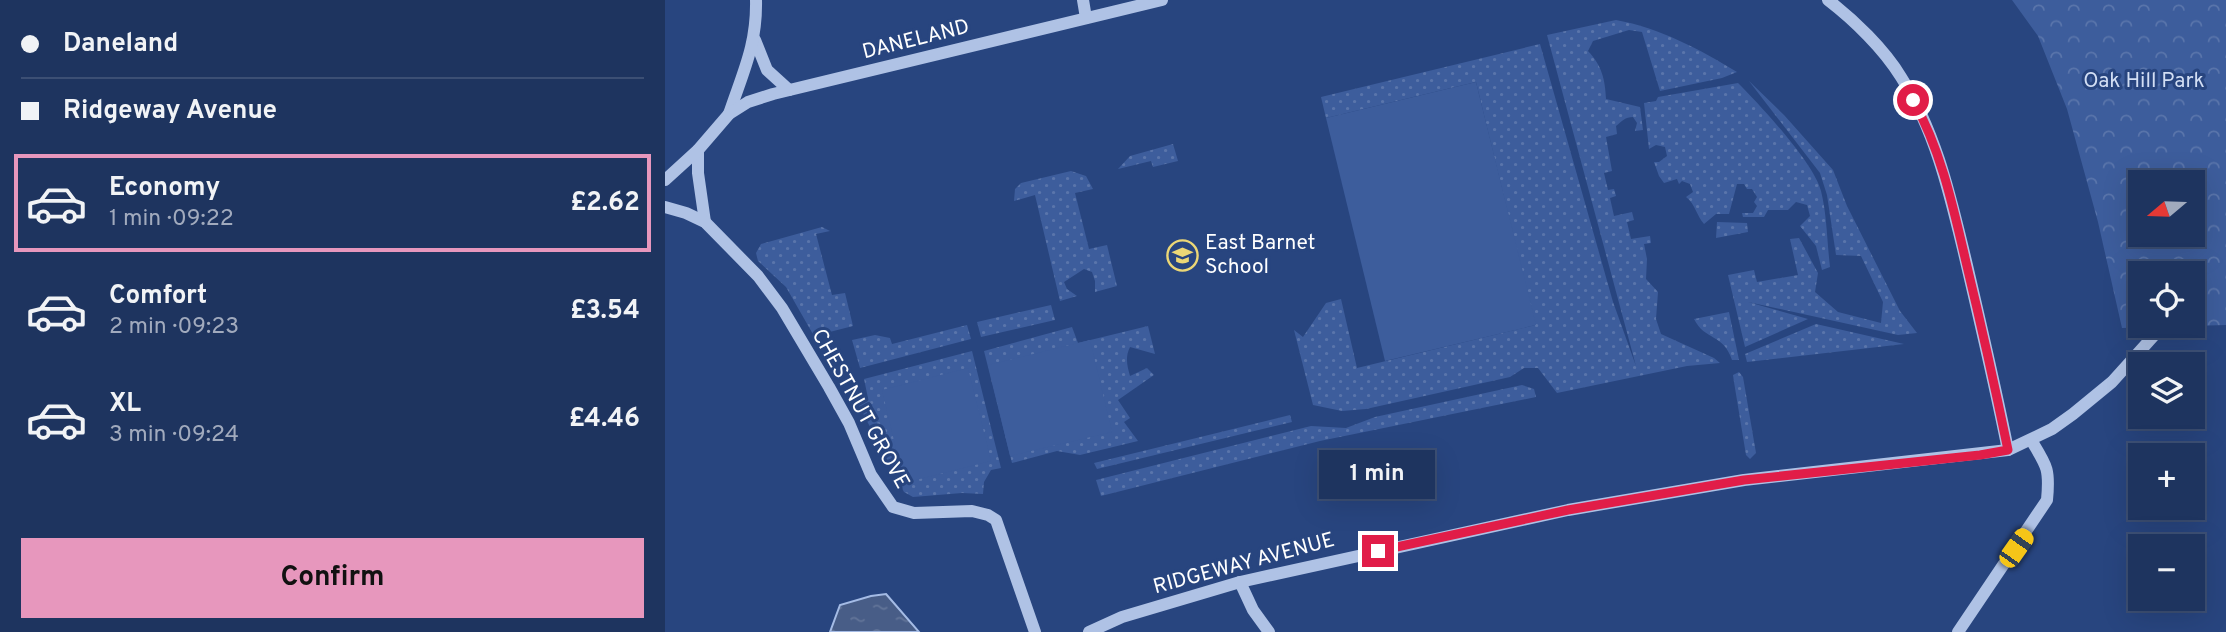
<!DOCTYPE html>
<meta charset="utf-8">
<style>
:root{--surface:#1e345f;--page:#263c65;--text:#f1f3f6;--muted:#a1aabd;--line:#3c4f74;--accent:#e797bd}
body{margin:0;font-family:Overpass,sans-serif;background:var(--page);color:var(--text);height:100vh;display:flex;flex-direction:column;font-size:26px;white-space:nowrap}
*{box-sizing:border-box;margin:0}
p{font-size:23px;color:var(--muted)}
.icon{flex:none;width:38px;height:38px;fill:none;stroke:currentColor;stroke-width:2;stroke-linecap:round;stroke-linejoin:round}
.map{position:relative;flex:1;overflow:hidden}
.side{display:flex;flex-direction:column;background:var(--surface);width:665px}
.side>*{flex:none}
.hud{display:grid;align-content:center;height:154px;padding:0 21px;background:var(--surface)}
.needle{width:46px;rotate:251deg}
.controls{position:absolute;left:1463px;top:170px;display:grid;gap:14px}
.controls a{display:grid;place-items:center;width:77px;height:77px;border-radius:0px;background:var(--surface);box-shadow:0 7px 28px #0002,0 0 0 2px var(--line);font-size:35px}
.end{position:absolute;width:32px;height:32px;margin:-16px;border:9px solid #e11d48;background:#fff;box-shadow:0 0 0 4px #fff}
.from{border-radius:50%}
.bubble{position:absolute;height:49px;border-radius:0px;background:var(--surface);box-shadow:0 7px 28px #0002,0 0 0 2px var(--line);font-size:23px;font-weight:700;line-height:49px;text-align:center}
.car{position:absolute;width:21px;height:42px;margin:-21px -10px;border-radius:9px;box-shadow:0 0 5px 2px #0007;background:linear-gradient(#f5c518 24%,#345 0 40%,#f5c518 0 76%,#345 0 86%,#f5c518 0)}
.hud b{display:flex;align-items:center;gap:24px;height:66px;font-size:26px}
.hud b+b{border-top:2px solid var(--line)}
.hud i{width:18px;height:18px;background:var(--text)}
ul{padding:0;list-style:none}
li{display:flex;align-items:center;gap:21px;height:98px;margin:0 14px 10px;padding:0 7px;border:4px solid transparent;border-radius:0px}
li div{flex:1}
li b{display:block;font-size:26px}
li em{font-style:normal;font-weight:700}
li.on{border-color:var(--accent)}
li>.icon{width:63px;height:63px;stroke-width:1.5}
.primary-button{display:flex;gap:14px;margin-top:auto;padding:14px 21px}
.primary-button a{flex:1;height:80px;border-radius:0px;background:var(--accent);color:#111;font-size:28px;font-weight:700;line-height:80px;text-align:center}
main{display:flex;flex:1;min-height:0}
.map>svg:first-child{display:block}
.grass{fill:url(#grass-dots)}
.park{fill:url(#park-crowns);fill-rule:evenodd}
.pitch{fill:#3d5d9c}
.water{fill:url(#water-ripples);stroke:#a4bbe5;stroke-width:2}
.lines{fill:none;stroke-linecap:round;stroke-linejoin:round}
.minor{stroke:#afc2e5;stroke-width:12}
.route{stroke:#e11d48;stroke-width:9}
.labels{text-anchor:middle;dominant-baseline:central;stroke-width:6;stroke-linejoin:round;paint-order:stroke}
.street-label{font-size:21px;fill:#fff;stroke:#28457f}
.park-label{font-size:21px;fill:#d2def4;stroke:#28457f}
.poi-label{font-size:21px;fill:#fff;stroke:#28457f;text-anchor:start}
</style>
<main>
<section class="side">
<div class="hud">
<b><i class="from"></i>Daneland</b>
<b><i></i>Ridgeway Avenue</b>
</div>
<ul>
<li class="on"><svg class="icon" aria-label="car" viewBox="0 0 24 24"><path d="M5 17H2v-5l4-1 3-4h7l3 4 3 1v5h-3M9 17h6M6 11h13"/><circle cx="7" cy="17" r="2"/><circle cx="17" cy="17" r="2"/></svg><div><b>Economy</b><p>1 min · 09:22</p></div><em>£2.62</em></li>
<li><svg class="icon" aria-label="car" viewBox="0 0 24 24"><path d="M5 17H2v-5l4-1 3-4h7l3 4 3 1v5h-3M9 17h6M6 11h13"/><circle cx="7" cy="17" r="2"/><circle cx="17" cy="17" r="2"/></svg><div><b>Comfort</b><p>2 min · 09:23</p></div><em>£3.54</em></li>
<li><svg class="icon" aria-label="car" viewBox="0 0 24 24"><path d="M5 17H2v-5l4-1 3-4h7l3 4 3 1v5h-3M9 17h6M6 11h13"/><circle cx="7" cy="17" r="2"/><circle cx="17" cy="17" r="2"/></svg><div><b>XL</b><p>3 min · 09:24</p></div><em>£4.46</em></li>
</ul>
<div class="primary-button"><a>Confirm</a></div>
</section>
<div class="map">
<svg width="1561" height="632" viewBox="0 0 1561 632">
<defs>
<pattern id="grass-dots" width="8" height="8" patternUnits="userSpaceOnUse" patternTransform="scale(1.75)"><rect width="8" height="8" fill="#3d5d9c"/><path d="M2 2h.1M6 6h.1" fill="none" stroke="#5a75ab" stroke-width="1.8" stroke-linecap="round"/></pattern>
<pattern id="park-crowns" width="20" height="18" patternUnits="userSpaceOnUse" patternTransform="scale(1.75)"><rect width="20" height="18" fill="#3d5d9c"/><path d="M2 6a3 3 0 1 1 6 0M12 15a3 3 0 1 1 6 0" fill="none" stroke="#5a75ab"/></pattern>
<pattern id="water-ripples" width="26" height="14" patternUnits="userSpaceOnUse" patternTransform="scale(1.75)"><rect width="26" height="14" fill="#485d87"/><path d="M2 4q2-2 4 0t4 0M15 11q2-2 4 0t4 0" fill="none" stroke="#637599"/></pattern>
</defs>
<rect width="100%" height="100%" fill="#28457f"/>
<g class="grass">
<path d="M951,20C995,28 1034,49 1072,72L1057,78L995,91L977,32L964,30L928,41L923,51C937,66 940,79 941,99L975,107L978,130L970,131L972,123L968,117C960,117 957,121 951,126L952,134L941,137L947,171L939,173L943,190L949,189L951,196L945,198L949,216L967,212L969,220L962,222L966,239L985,236L986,243L979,244L982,259L981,279L993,292L991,319L996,334L1049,358L1055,363L1022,366L892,393L873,368H859L845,377L701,409L677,411L648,405L629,330L638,337L661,303L676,299L692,368L870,325L811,82L661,118L656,97L875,44L948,302L971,366L882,35Z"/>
<path d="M1084,81L1119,115L1168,170L1182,206L1235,311L1252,333L1233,335L1083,302L1143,319L1080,347L1063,275L1089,270L1092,282L1133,275L1125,239L1134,238L1153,273L1150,292L1173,312L1216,323L1218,302L1196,256L1171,255L1162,195L1155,173Z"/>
<path d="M1073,83C1095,105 1149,163 1156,191C1162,215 1162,242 1165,267L1157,270L1151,246L1135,226L1145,216L1142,205L1131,202L1123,210H1103L1099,217H1078L1077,213H1088L1092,206L1089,202L1092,197L1087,189H1082L1079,184H1072L1064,214H1051L1039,224C1031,215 1031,205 1021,197L1028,192L1025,184L1017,181L1014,184L1012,179L999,183L994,176L989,162H994L1002,156L1000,147L991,145L984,149L979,103L991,101L993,97Z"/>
<path d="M508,144L513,161L488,167L486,161L453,169L465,156Z"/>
<path d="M406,171L421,176L428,189L410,193L424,249L442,245L452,286L430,292V281L427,272L419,269L399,282L402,289L412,296L395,301L370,195L349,201L350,189L356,183Z"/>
<path d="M1052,222L1082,223L1083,232L1051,238Z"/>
<path d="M157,227L165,231L151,234L167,295L180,293L188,326L149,336L121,287L93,261L91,253L96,244Z"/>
<path d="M386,305L390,320L316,337L312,322Z"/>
<path d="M1064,312L1074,360H1067C1058,333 1040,341 1029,319Z"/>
<path d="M1151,324L1239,344L1082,362L1080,354Z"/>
<path d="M302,325L306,339L195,368L187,340L210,335L225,338L227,344Z"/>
<path d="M483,326L490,354L465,347C460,357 462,365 465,376L482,368L489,375L453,400L465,418L459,422L473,441L415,455L392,451L347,463L319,351L407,327L413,343Z"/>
<path d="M307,351L336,468L326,470L319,482L318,494L297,493L248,497L239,492L191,400L203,398L199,379Z"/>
<path d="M1074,372L1078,377L1091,453L1085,459L1081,455L1069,382L1068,375Z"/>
<path d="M857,385L869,389L871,397L655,441L436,496L431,480L646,426L681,428L710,417Z"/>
<path d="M625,415L627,422L432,469L429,463Z"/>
</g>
<path class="park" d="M1347,0H1561V325L1457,328L1433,222L1402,109L1373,36ZM1475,182H1528V234H1475ZM1475,273H1528V326H1475Z"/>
<g class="pitch">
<path d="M811,82L871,325L720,361L661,118Z"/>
<path d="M425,340L447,432L345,456L323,365Z"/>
<path d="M303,368L326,461L239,483L217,390Z"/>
</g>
<path class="water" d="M221,594L254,632H165L175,605L206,596Z"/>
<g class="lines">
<g class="minor">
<path d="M418,0L421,18"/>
<path d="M1163,0C1189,20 1219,49 1236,77C1271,132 1285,195 1300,257C1315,321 1330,385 1343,450"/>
<path d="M90,40L102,70L124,90"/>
<path d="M64,114C78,72 92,45 91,0"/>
<path d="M33,150V173L40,222"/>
<path d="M0,180L33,150L64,114L83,102L108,94L497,0"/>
<path d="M0,207L21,213L40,222L93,276L117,308L164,387L184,423L206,475L228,507L249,513L307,511L323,515L331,520L370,632"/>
<path d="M575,582L588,610L604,632"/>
<path d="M424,632L457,617L575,582L903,510L1079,480L1343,450L1387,429L1408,414L1447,382L1493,331"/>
<path d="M1293,632L1382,500C1385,469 1382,466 1366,440"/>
</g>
</g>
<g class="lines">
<path class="route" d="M713,551L903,510L1079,480L1315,455L1343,450C1330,387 1316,324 1301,262C1288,206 1276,150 1248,100"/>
</g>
<defs>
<symbol id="school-ring" viewBox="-11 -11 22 22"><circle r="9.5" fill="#28457f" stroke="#ecd776" stroke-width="1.5"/><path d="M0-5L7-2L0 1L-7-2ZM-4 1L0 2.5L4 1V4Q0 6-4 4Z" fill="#ecd776"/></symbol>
</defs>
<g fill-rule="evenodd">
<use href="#school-ring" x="500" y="238" width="35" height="35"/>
</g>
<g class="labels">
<g class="street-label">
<text transform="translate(251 40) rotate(-14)">DANELAND</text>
<text transform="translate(195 409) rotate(61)">CHESTNUT GROVE</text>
<text transform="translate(579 564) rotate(-15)">RIDGEWAY AVENUE</text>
</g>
<g class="park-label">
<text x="1479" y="81">Oak Hill Park</text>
</g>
<g class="poi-label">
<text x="540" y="243">East Barnet<tspan x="540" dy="24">School</tspan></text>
</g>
</g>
</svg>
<div class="controls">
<a><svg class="needle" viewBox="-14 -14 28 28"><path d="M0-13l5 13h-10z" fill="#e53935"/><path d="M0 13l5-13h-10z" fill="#a1aabd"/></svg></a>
<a><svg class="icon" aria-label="locate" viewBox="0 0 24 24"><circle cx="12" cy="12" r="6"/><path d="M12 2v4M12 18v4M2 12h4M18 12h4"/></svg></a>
<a><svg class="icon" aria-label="layers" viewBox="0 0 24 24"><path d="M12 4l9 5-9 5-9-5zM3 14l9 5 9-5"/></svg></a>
<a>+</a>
<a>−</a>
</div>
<i class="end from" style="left:1248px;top:100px"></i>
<i class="end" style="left:713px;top:551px"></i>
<div class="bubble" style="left:654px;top:450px;width:116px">1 min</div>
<i class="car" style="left:1351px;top:548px;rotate:35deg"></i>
</div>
</main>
